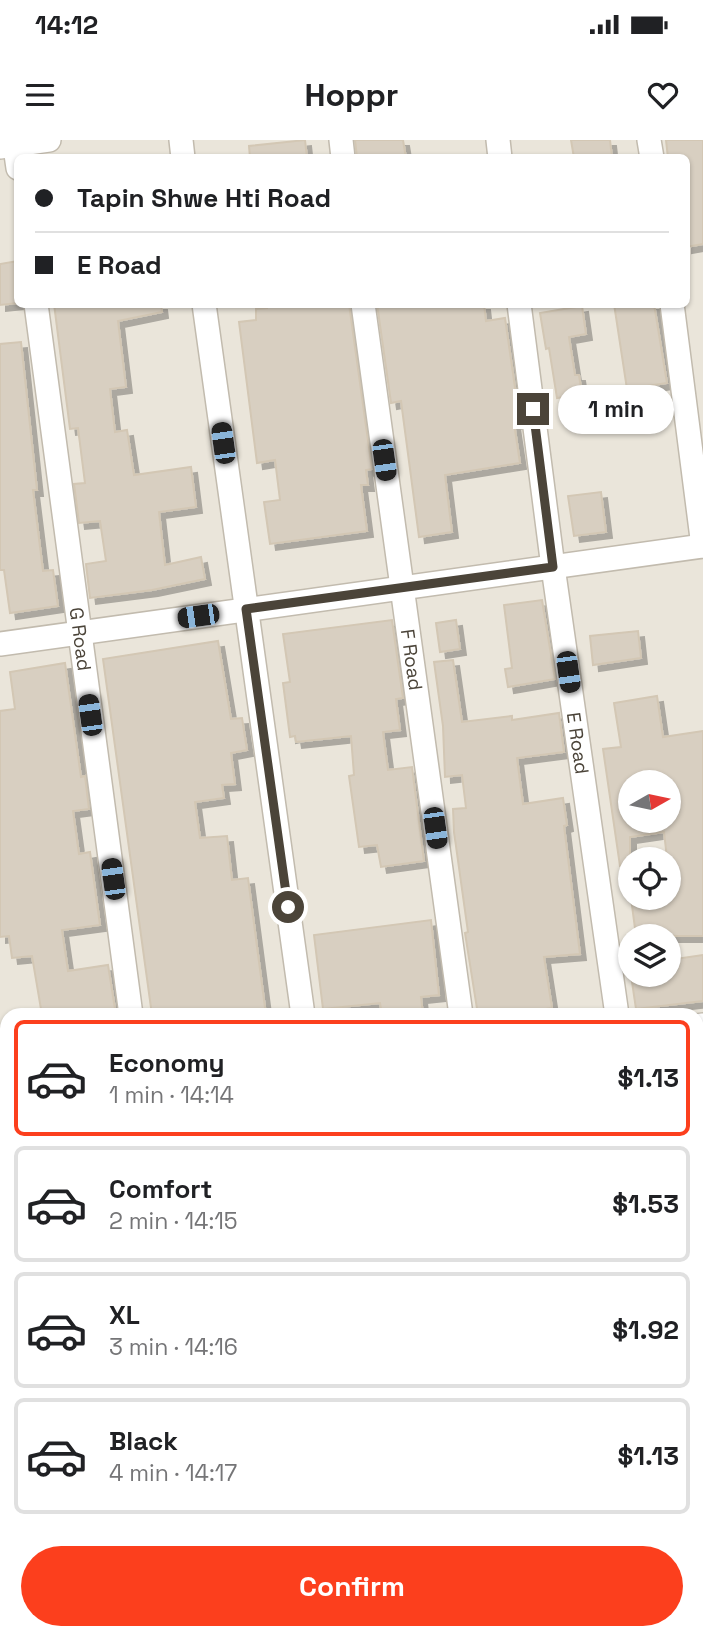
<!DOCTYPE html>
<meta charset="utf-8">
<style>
:root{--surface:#fff;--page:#f6f6f6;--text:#202124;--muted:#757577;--line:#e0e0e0;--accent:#fc3f1d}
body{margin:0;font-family:"Space Grotesk",sans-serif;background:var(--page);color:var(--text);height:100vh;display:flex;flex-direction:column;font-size:26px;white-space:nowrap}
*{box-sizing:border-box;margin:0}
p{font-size:23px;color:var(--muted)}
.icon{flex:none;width:38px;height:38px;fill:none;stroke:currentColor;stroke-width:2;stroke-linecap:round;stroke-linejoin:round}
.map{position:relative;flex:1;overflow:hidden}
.side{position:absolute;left:0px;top:868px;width:704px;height:632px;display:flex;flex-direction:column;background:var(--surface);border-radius:21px 21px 0 0;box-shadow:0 2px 5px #0004}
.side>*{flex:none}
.top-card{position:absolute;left:14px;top:14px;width:676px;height:154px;border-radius:10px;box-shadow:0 2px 5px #0004;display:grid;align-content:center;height:154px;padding:0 21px;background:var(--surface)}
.needle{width:46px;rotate:81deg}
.tools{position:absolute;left:618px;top:630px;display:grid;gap:14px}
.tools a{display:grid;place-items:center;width:63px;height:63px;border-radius:50%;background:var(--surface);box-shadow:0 2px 5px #0004;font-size:35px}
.end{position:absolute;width:32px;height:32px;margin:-16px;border:9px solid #4b4439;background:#fff;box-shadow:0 0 0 4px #fff}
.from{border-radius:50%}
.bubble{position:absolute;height:49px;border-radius:24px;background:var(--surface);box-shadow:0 2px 5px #0004;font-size:23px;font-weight:700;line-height:49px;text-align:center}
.car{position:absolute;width:21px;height:42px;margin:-21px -10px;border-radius:9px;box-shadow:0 0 5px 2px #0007;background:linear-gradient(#222 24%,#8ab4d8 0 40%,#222 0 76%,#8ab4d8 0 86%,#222 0)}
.top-card b{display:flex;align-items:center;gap:24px;height:66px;font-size:26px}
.top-card b+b{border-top:2px solid var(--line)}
.top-card i{width:18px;height:18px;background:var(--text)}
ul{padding:12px 0 0;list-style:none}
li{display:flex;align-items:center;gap:21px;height:116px;margin:0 14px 10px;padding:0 7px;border:4px solid var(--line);border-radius:10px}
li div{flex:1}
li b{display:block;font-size:26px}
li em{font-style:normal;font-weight:700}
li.on{border-color:var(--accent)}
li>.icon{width:63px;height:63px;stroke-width:1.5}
.cta{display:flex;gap:14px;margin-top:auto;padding:14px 21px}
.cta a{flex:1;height:80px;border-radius:42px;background:var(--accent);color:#fff;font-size:28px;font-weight:700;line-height:80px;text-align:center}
.status{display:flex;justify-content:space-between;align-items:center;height:49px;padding:0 35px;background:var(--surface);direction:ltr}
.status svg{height:19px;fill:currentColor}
header{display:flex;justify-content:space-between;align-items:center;height:91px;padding:0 21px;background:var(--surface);font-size:32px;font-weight:700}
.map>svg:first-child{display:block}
.residential{fill:#eae5da;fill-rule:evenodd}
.building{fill:#d8cfc1;stroke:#d3c7b4;stroke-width:2;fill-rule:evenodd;filter:url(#shadow)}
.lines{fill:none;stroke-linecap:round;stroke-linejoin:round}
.minor-casing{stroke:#c2bbae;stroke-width:26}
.minor{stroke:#fff;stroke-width:23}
.route{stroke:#4b4439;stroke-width:9}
.labels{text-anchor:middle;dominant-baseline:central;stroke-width:5;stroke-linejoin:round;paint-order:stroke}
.street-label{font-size:19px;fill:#4b4439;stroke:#fff}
</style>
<div class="status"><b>14:12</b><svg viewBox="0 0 49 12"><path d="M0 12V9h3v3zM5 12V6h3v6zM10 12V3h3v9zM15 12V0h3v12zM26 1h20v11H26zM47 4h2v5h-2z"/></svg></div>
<header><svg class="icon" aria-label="menu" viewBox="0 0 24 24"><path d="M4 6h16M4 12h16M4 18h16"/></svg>Hoppr<svg class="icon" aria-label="heart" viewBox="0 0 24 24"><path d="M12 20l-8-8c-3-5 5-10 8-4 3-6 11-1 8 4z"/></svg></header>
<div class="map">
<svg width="703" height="1499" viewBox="0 0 703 1499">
<defs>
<filter id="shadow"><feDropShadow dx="6" dy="6" stdDeviation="0" flood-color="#0004"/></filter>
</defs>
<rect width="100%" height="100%" fill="#f6f3ec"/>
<path class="residential" d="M0,0H703V916L697,917L696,875H7V1132H0ZM18,18H686V164H18ZM630,642H668V681H630ZM630,719H668V758H630ZM630,796H668V835H630Z"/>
<g class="building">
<path d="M305,0L307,18H250L249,6Z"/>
<path d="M355,0H403L406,18H357Z"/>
<path d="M571,0H610L612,18H574Z"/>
<path d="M666,0H703V104L686,107V18H668Z"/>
<path d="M18,121V163L0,165V124Z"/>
<path d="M54,164H161L162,172L118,181L126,247L110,249L115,292L127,290L134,335L191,327L196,367L159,372L165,425L201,417L205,439L152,450L90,458L86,424L106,421L100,381L79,383L74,344L85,343L78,288L70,289Z"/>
<path d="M267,164H349L372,329L366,330L368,345H361L367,391L270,404L264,362L280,360L275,320L257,323L239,182L256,180V169L267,168Z"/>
<path d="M377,164H484L486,181L505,178L520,282L514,283L520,323L445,335L452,392L419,397L401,261L391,263Z"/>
<path d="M614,164H654L667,243L627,249Z"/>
<path d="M582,166L586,194L569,197L575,235H579L582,254L557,258L549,208L546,209L540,173Z"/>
<path d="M21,202L37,350H33L43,431L53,430L58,466L10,473L4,430H0V204Z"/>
<path d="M601,352L606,392L574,396L568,356Z"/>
<path d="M542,460L555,539L508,547L505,529L512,528L504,465Z"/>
<path d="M392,480L403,558L396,559L400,590L383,592L388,630L412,627L424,721L381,727L377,705L359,707L349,636L354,635L351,596L296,602L295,596L290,597L283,543L290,542L283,494Z"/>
<path d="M456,480L460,509L440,512L436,483Z"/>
<path d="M638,491L641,518L593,525L590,496Z"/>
<path d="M218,501L231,579L242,578L247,610L231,613L235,644L222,645L224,658L195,662L200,698L227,696L232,740L248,738L266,875H152L103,519Z"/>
<path d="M453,520L462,582L512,576V580L559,573L564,612L517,618L523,664L563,658L567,685L564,686L580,814L544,817L552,868L511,875H478L465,793L468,792L454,692L453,669L466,668L462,635L445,637L443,586L434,522Z"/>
<path d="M65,523L81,637L85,636L89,669L73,671L79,714L90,712L100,785L62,790L68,831L108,825L116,875H42L32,816L12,818L9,796L0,797V571L15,569L10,532Z"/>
<path d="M657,556L663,597L703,591V796H636L631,758H668V754H671L664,692L630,697V726H620L603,609L621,607L614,563ZM630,642H668V681H630Z"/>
<path d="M431,780L439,855L421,857L423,875H382L380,863L323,869L314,795Z"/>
<path d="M703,815V861L636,869L631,835H668V820Z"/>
</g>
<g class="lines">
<defs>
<g id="minor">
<path d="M14,0L18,28"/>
<path d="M181,0L183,18"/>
<path d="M341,0L343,18"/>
<path d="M498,0L500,18"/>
<path d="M649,0L652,18"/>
<path d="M0,7L49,0"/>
<path id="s1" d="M36,164L131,875"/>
<path d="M204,164L303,875"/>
<path id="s2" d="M363,164L461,875"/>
<path id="s3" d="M519,164L553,427L617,875"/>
<path d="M672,164L703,406"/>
<path d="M0,504L703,406"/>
<path d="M696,886L703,885"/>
<path d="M696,938L703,937"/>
<path d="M0,985L7,984"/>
<path d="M696,1006L703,1007"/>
</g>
</defs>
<use href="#minor" class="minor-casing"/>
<use href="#minor" class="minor"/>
</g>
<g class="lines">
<path class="route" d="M288,767L246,469L553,427L533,269"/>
</g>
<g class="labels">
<g class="street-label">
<text stroke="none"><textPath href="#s1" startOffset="338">G Road</textPath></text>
<text stroke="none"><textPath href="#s2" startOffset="359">F Road</textPath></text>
<text stroke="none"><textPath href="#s3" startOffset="443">E Road</textPath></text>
</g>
</g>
</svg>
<div class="tools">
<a><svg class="needle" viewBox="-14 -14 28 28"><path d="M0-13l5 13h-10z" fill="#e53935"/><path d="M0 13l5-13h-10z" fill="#757577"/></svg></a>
<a><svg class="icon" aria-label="locate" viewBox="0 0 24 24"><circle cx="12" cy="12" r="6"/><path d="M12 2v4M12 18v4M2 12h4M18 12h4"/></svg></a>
<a><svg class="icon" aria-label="layers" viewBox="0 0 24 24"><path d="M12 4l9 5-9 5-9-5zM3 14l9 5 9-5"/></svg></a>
</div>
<i class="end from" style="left:288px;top:767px"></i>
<i class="end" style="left:533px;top:269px"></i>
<div class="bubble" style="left:558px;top:245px;width:116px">1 min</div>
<i class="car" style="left:223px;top:303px;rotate:352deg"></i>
<i class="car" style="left:384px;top:320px;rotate:172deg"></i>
<i class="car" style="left:198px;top:476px;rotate:262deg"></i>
<i class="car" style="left:568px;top:532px;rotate:172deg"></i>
<i class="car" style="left:90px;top:575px;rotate:352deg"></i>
<i class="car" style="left:435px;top:688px;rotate:172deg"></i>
<i class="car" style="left:113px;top:739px;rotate:352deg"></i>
<div class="top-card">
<b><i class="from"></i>Tapin Shwe Hti Road</b>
<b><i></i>E Road</b>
</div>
<section class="side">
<ul>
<li class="on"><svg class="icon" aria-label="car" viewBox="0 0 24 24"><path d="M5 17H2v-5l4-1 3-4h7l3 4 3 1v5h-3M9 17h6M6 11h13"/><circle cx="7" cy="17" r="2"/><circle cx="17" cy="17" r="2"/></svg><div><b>Economy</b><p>1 min · 14:14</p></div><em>$1.13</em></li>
<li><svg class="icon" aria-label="car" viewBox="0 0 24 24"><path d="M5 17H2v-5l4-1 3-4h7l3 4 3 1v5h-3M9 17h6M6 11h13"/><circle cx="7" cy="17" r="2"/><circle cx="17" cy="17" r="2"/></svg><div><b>Comfort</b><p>2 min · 14:15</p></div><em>$1.53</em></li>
<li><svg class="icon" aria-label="car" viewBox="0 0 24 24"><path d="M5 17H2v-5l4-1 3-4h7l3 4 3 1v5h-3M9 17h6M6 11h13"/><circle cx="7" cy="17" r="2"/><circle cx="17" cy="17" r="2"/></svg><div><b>XL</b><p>3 min · 14:16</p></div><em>$1.92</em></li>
<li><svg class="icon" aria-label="car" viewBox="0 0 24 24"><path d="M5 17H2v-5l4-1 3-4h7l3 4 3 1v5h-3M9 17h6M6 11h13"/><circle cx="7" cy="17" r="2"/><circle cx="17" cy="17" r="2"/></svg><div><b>Black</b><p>4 min · 14:17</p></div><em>$1.13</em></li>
</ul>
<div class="cta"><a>Confirm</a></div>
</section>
</div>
